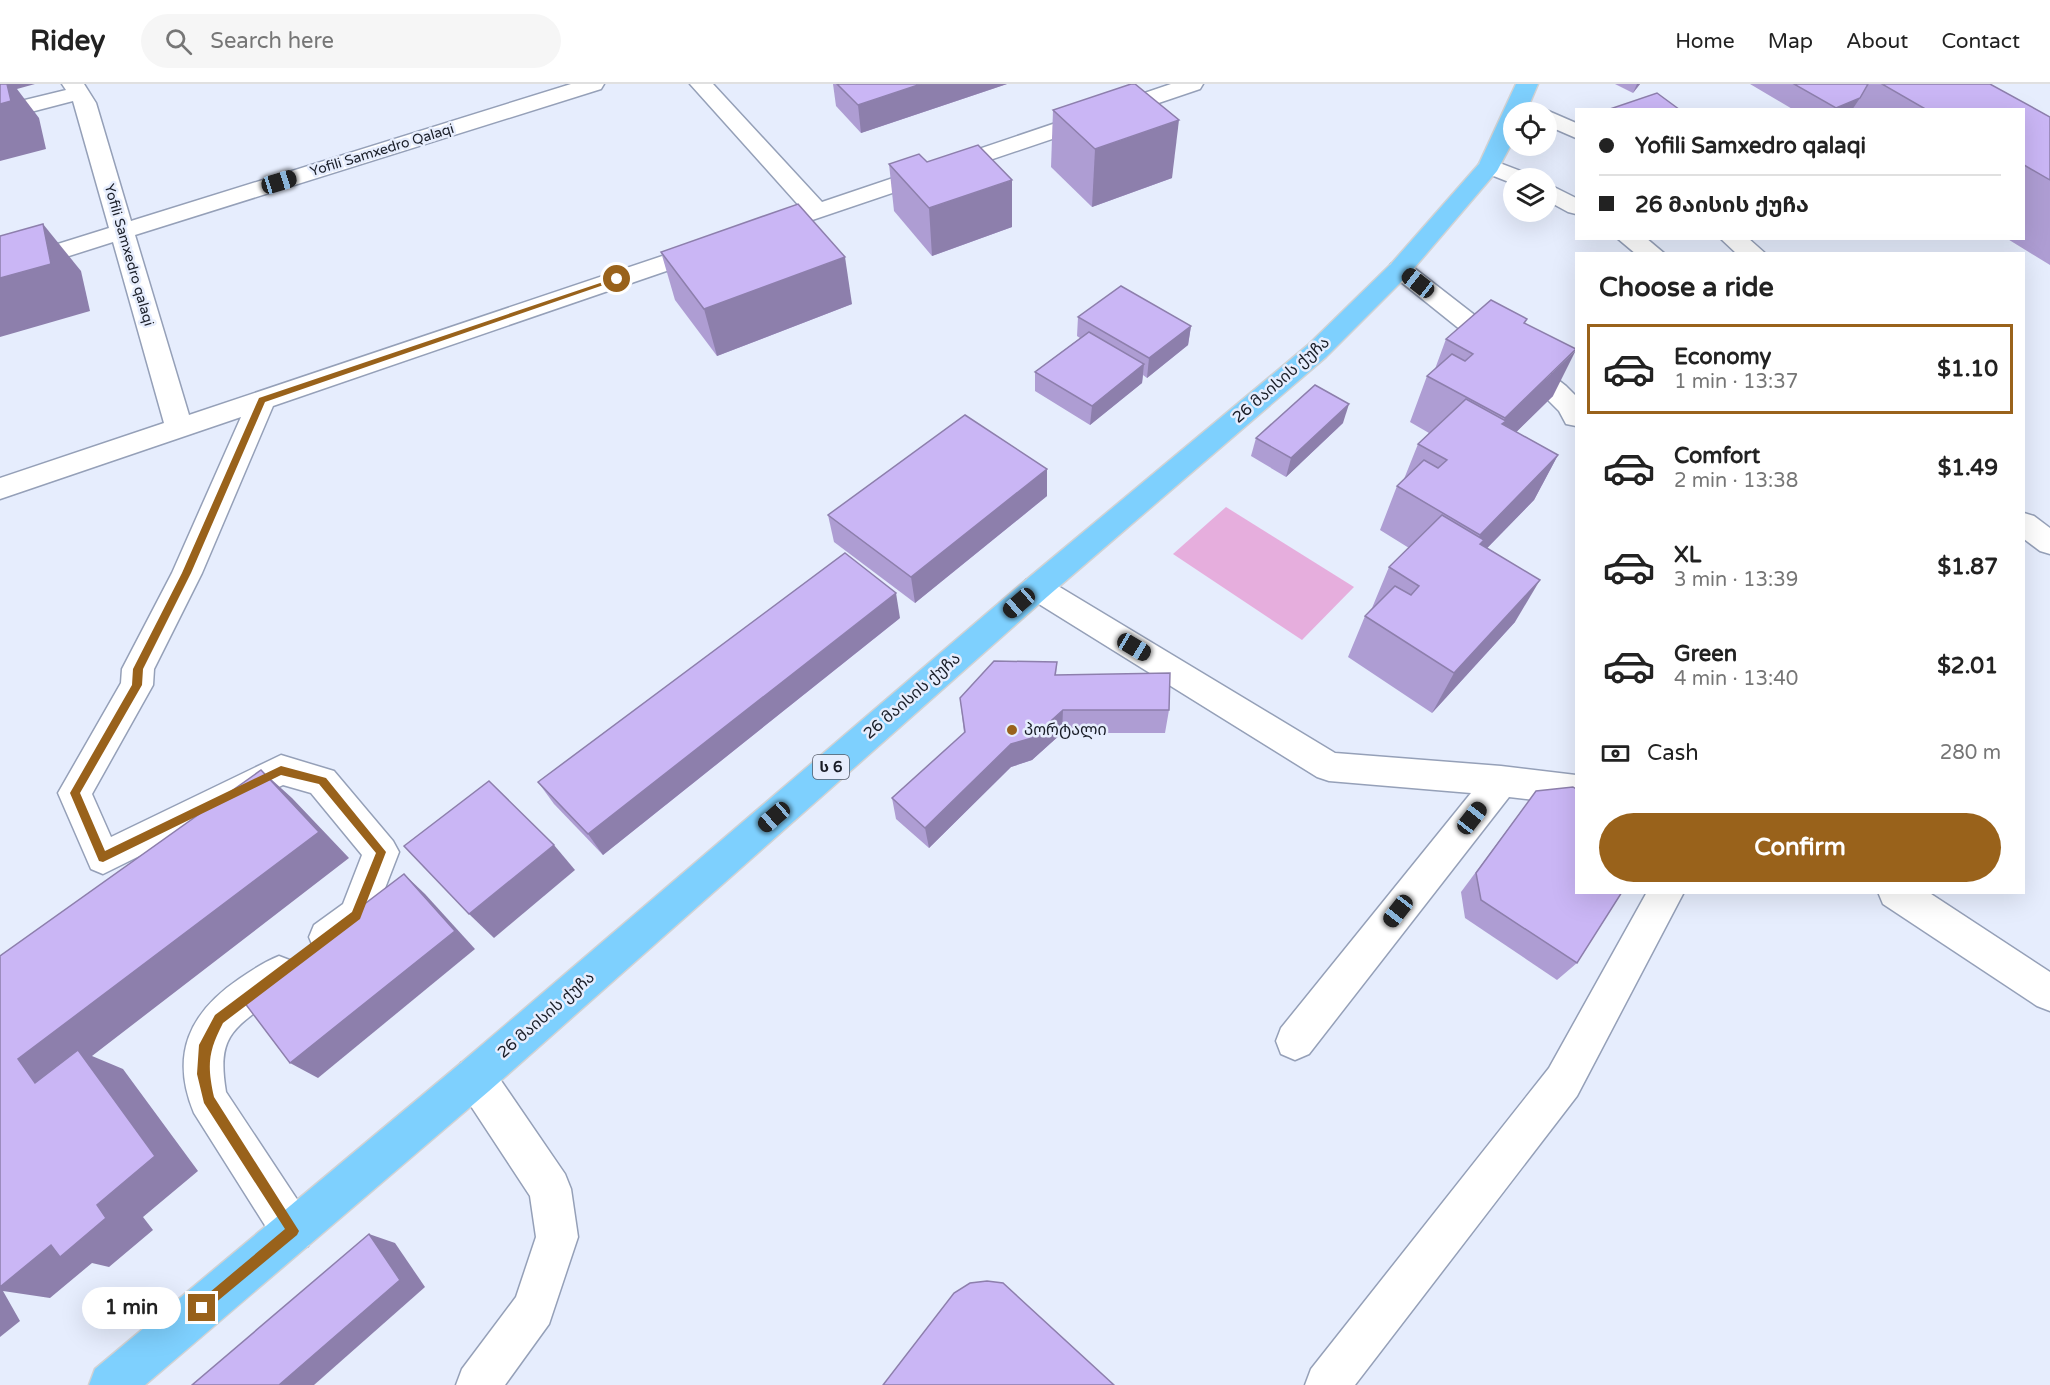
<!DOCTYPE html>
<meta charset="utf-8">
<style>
:root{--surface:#fff;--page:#f6f6f6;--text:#222;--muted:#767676;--line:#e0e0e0;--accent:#99621b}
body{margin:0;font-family:"Varela Round","Noto Sans Georgian",sans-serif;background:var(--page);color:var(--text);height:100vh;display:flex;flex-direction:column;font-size:22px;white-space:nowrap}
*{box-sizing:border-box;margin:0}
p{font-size:20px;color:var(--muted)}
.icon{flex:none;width:33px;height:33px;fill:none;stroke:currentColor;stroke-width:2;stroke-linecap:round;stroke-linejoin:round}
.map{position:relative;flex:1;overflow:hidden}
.drawer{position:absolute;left:1575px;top:168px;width:450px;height:642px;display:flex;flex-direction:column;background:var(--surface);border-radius:0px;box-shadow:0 6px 24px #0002}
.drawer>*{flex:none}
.hud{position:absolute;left:1575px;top:24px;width:450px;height:132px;border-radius:0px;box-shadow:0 6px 24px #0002;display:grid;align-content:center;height:132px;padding:0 24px;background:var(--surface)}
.tools{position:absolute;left:1503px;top:18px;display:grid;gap:12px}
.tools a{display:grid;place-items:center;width:54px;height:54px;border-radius:50%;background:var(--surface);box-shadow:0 6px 24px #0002;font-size:30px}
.end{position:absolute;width:27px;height:27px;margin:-14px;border:8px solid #99621b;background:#fff;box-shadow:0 0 0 3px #fff}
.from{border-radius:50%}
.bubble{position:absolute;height:42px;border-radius:21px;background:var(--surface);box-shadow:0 6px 24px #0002;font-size:20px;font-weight:800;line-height:42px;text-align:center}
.car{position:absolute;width:18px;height:36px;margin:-18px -9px;border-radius:8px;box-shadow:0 0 4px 2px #0007;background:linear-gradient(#222 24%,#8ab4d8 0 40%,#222 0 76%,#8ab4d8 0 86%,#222 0)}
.hud b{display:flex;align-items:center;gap:21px;height:57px;font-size:22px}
.hud b+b{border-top:2px solid var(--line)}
.hud i{width:15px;height:15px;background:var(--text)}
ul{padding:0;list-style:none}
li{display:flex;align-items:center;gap:18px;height:90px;margin:0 12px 9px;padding:0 12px;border:3px solid transparent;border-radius:0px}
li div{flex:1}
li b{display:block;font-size:22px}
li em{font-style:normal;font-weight:800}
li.active{border-color:var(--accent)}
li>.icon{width:54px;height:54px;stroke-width:1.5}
h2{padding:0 24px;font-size:27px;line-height:72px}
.pay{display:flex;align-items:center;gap:15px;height:66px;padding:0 24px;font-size:22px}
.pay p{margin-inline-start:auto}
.button{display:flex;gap:12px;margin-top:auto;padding:12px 24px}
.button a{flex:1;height:69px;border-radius:36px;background:var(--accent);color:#fff;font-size:24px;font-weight:800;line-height:69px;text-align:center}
header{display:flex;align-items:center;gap:36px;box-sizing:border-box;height:84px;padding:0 30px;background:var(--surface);border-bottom:2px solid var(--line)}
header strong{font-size:28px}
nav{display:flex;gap:33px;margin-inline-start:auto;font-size:21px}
.search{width:420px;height:54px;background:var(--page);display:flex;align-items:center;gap:15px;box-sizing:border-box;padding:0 21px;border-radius:33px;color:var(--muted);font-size:22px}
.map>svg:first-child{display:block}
.green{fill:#e6aedd}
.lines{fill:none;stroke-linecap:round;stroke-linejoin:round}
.minor-casing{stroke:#95a0b8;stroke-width:3}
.highway-casing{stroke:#d1d2d4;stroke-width:3}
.minor{fill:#fff;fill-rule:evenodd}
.highway{fill:#7ed0fe;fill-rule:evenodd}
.wall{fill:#ae9dd3}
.shaded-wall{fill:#8d7fac}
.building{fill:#cab6f5;stroke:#8d7fac;stroke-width:1.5}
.route{fill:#99621b}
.poi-dot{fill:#99621b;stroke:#e6edfd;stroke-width:2}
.labels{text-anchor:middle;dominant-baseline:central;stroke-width:5;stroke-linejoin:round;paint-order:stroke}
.far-street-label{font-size:14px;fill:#191d27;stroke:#e6edfd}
.shield{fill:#e6edfd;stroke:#565b67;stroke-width:1.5}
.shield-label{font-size:15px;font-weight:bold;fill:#191d27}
.street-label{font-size:16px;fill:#191d27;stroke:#e6edfd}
.poi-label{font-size:16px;fill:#191d27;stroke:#e6edfd;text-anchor:start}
</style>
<header>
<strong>Ridey</strong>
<div class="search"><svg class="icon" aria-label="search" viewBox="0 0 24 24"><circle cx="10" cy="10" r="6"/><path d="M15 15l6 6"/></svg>Search here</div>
<nav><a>Home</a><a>Map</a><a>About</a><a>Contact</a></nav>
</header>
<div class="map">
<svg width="2050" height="1301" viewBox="0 0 2050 1301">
<rect width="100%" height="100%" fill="#e6edfd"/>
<path class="green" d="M1226,423L1354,503L1302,556L1173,470Z"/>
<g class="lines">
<defs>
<g id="minor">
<path d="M62,0H84L96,19L131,137L571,0H604L601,5L135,151L189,331L698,160L707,157L716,160L719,165L716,170L273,322L202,489L154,585L153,601L92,710L111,753L281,671L334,687L393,757L399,768L370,843L340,865L327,870L314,865L309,853L314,841L343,820L362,771L311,709L283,701L103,790L91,785L58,709L121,599L122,585L172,489L241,333L0,415V394L164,339L113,158L0,194V178L109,144L73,17L0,36V22L66,6Z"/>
<path d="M690,0H713L822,118L1171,0H1203L1200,5L765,152L757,150L753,145L757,140L802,125Z"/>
<path d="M1546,26L1576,39V54L1546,41V28H1538Z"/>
<path d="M1489,75L1526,89L1529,94H1514V100L1481,87L1478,82L1481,77Z"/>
<path d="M1546,99L1576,114V130L1568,128L1546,116Z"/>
<path d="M1617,154H1646L1665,170H1636Z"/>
<path d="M1720,154H1748L1766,170H1737Z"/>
<path d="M1400,177L1409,180L1566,302L1576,312V342L1566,340L1559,327L1548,316L1391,190L1388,185L1391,180Z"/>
<path d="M2024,429L2034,432L2050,444V470L2040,467L2024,455Z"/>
<path d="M1037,492L1048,496L1335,669L1501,682L1576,691V721L1509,713L1309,970L1295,976L1281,970L1276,957L1281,944L1471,709L1329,697L1317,693L1026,512L1022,504L1026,496Z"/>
<path d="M1647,808H1684L1577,1012L1355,1301H1305L1311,1285L1549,984Z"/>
<path d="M1878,808H1928L2050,888V927L2037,922L1883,820Z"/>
<path d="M279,872L292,877L298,890C292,903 285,908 273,916C231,945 217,954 226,1008L308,1132L314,1147L308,1162L293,1168L278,1162L194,1029C170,971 189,929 239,895C252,886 264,878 279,872Z"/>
<path d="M475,973L489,979L565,1090L571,1105L578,1153L549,1240L505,1301H456L462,1285L516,1213L536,1153L530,1112L461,1007L455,993L461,979Z"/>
</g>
<path id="highway" d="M1516,0H1538L1526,28H1514V55L1497,87L1409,190L1326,273L1048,512L489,1007L145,1301H89L95,1285L461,979L1026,496L1308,261L1391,180L1479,80Z"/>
</defs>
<use href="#minor" class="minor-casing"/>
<use href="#highway" class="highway-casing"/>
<use href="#minor" class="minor"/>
<use href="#highway" class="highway"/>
</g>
<g class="wall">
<path d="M833,0H1007L861,49L836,22Z"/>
<path d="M1615,0H1640L1633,9Z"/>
<path d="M1750,0H1990L2050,33V181L2006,154H2024V26H1794Z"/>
<path d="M1053,26L1172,94L1092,123L1051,83Z"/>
<path d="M927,78L1012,143L932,172L894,127L889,80Z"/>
<path d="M661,168L852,220L717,272L675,216Z"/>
<path d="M1078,233L1191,242L1188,261L1147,294L1143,291L1142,299L1090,341L1035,307V288L1080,254L1077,252Z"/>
<path d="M1526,240L1553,312L1516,348L1558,371L1534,416L1487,464L1515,538L1432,629L1348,573L1365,532L1372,524L1389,483L1409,464L1380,446L1397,402L1404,395L1418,360L1429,349L1410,338L1427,292L1435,285L1446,255Z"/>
<path d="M1343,339L1286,393L1251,372L1256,354Z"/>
<path d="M1047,412L915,519L834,458L828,431Z"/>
<path d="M900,534L603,771L554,720L538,698Z"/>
<path d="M1057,578L1056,591L1169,626L1165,649H1062L1032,676L1011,683L929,764L896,735L892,714L964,649L960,614Z"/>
<path d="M1536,707L1577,879L1557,896L1465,834L1461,808Z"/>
</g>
<g class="shaded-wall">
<path d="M0,0H35L17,5L39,34L46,65L0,77Z"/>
<path d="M921,0H1007L861,49L858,21Z"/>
<path d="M1637,0H1640L1633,9Z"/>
<path d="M1860,14L1852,26H1835L1836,24Z"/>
<path d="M1179,36L1172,94L1092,123L1095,65Z"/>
<path d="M1012,96V143L932,172L929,124Z"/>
<path d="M43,140L81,187L90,227L0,253V194Z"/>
<path d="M845,173L852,220L717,272L704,225Z"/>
<path d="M1191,242L1188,261L1147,294L1149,274Z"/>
<path d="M1576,266L1553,312L1487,377L1481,386L1505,334Z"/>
<path d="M1144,280L1142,299L1090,341L1092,322Z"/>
<path d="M1349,320L1343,339L1286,393L1291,374Z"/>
<path d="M1558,371L1534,416L1458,494L1480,451Z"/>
<path d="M1047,385V412L915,519L911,493Z"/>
<path d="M1540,496L1515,538L1432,629L1454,589Z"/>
<path d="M896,509L900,534L603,771L588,750Z"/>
<path d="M1063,626L1062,649L1032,676L1011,683L929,764L925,744L1011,660Z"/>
<path d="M261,686L292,714L349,774L92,972L123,985L198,1087L143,1133L153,1146L109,1183L92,1179L50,1214L3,1207L20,1237L0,1253V1202L97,1121L35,999L18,975Z"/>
<path d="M554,761L575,786L494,854L469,830Z"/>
<path d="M404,790L425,810L475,865L318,994L290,979Z"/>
<path d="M369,1150L395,1159L425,1203L314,1301H279Z"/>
</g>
<g class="building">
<path d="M0,0H7L11,17L0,20Z"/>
<path d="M837,0H921L858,21Z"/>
<path d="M1131,0H1135L1179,36L1095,65L1053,26Z"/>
<path d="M1794,0H1868L1860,14L1836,24Z"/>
<path d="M1882,0H1990L2050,33V96L2024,81V26H1927Z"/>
<path d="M1657,9L1680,26H1607Z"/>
<path d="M978,61L1012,96L929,124L889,80L919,70L927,78Z"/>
<path d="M798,120L845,173L704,225L661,168Z"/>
<path d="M43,140L51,180L0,194V152Z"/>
<path d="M1121,202L1191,242L1149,274L1078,233Z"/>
<path d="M1491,216L1527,235L1524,239L1576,265L1505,334L1427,292L1452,270L1465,277L1473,270L1446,255Z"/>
<path d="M1089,248L1144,280L1092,322L1035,288Z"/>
<path d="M1315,301L1349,320L1291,374L1256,354Z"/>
<path d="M1466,315L1506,337L1502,340L1558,371L1480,451L1397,402L1424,376L1438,384L1447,376L1418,360Z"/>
<path d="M965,331L1047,385L911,493L828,431Z"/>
<path d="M1442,431L1484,456L1480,460L1540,496L1454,589L1365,532L1395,502L1411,511L1419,502L1389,483Z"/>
<path d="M845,469L896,509L588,750L538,698Z"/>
<path d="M994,577L1057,578L1055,591L1170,589L1169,626H1063L1032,654L1011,660L925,744L892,714L965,648L960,614Z"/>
<path d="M261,686L319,748L18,975L35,999L78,966L155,1072L97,1121L106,1134L60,1173L51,1161L0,1203V872Z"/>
<path d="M489,697L554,761L469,830L404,762Z"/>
<path d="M1573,703L1576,705V808H1622L1577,879L1481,816L1476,789L1536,707Z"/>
<path d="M404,790L455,847L290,979L241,914Z"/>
<path d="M369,1150L400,1196L279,1301H192Z"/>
<path d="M987,1197L1003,1199L1114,1301H883L954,1209L970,1199Z"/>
</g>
<path class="route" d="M615,194L621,195L265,318L191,489L143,585L142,601L80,709L105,767L281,682L326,694L386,768L360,835L223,939C208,968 207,981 214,1013L299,1147L297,1151L202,1230L197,1228L195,1224L197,1219L285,1145L204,1019L197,990L199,961L215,931L352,828L376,769L319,700L281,691L103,778L99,777L70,709L132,601L133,585L182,489L259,314Z"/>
<circle class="poi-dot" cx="1012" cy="646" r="6"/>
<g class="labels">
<g class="far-street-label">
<text transform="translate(382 66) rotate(-17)">Yofili Samxedro Qalaqi</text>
<text transform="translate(129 171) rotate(74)">Yofili Samxedro qalaqi</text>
</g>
<rect class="shield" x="813" y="671" width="36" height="24" rx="4.5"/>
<g class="shield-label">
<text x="831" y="683">ს 6</text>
</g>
<g class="street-label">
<text transform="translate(1281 296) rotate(-41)">26 მაისის ქუჩა</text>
<text transform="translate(912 612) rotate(-41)">26 მაისის ქუჩა</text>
<text transform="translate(546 931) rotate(-41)">26 მაისის ქუჩა</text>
</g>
<g class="poi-label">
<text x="1024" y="646">პორტალი</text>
</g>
</g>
</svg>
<div class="tools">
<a><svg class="icon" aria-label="locate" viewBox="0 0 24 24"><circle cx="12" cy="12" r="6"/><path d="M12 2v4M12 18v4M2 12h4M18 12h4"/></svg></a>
<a><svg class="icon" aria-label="layers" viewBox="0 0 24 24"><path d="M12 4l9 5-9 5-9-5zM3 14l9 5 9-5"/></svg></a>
</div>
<i class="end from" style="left:617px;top:195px"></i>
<i class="end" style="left:202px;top:1224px"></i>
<div class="bubble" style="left:82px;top:1203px;width:99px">1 min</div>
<i class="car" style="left:279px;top:98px;rotate:73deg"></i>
<i class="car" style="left:1418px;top:199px;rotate:308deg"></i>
<i class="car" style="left:1019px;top:519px;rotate:229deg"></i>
<i class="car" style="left:1134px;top:563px;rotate:121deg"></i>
<i class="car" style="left:774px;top:733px;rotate:229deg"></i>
<i class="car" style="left:1472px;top:734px;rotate:38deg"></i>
<i class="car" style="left:1398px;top:827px;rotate:218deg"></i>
<div class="hud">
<b><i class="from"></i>Yofili Samxedro qalaqi</b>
<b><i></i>26 მაისის ქუჩა</b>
</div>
<section class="drawer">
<h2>Choose a ride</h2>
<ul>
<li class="active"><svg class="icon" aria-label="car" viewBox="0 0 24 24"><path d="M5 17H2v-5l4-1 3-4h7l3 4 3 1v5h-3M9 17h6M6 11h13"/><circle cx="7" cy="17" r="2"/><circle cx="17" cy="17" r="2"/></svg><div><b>Economy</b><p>1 min · 13:37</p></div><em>$1.10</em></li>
<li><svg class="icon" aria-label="car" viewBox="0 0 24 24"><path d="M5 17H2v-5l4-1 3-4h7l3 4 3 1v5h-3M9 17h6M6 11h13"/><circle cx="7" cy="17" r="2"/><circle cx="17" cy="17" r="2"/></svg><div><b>Comfort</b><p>2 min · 13:38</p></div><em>$1.49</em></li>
<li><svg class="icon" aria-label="car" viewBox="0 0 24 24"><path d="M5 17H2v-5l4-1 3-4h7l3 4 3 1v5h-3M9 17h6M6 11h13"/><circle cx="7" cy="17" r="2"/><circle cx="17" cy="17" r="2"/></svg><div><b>XL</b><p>3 min · 13:39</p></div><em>$1.87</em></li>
<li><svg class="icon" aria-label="car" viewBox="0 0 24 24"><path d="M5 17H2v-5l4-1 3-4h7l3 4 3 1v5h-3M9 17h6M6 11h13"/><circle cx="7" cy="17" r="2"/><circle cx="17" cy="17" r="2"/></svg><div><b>Green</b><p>4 min · 13:40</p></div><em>$2.01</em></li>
</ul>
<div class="pay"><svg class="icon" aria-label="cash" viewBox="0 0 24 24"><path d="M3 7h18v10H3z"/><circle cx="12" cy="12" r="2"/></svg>Cash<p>280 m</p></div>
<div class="button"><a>Confirm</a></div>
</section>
</div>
